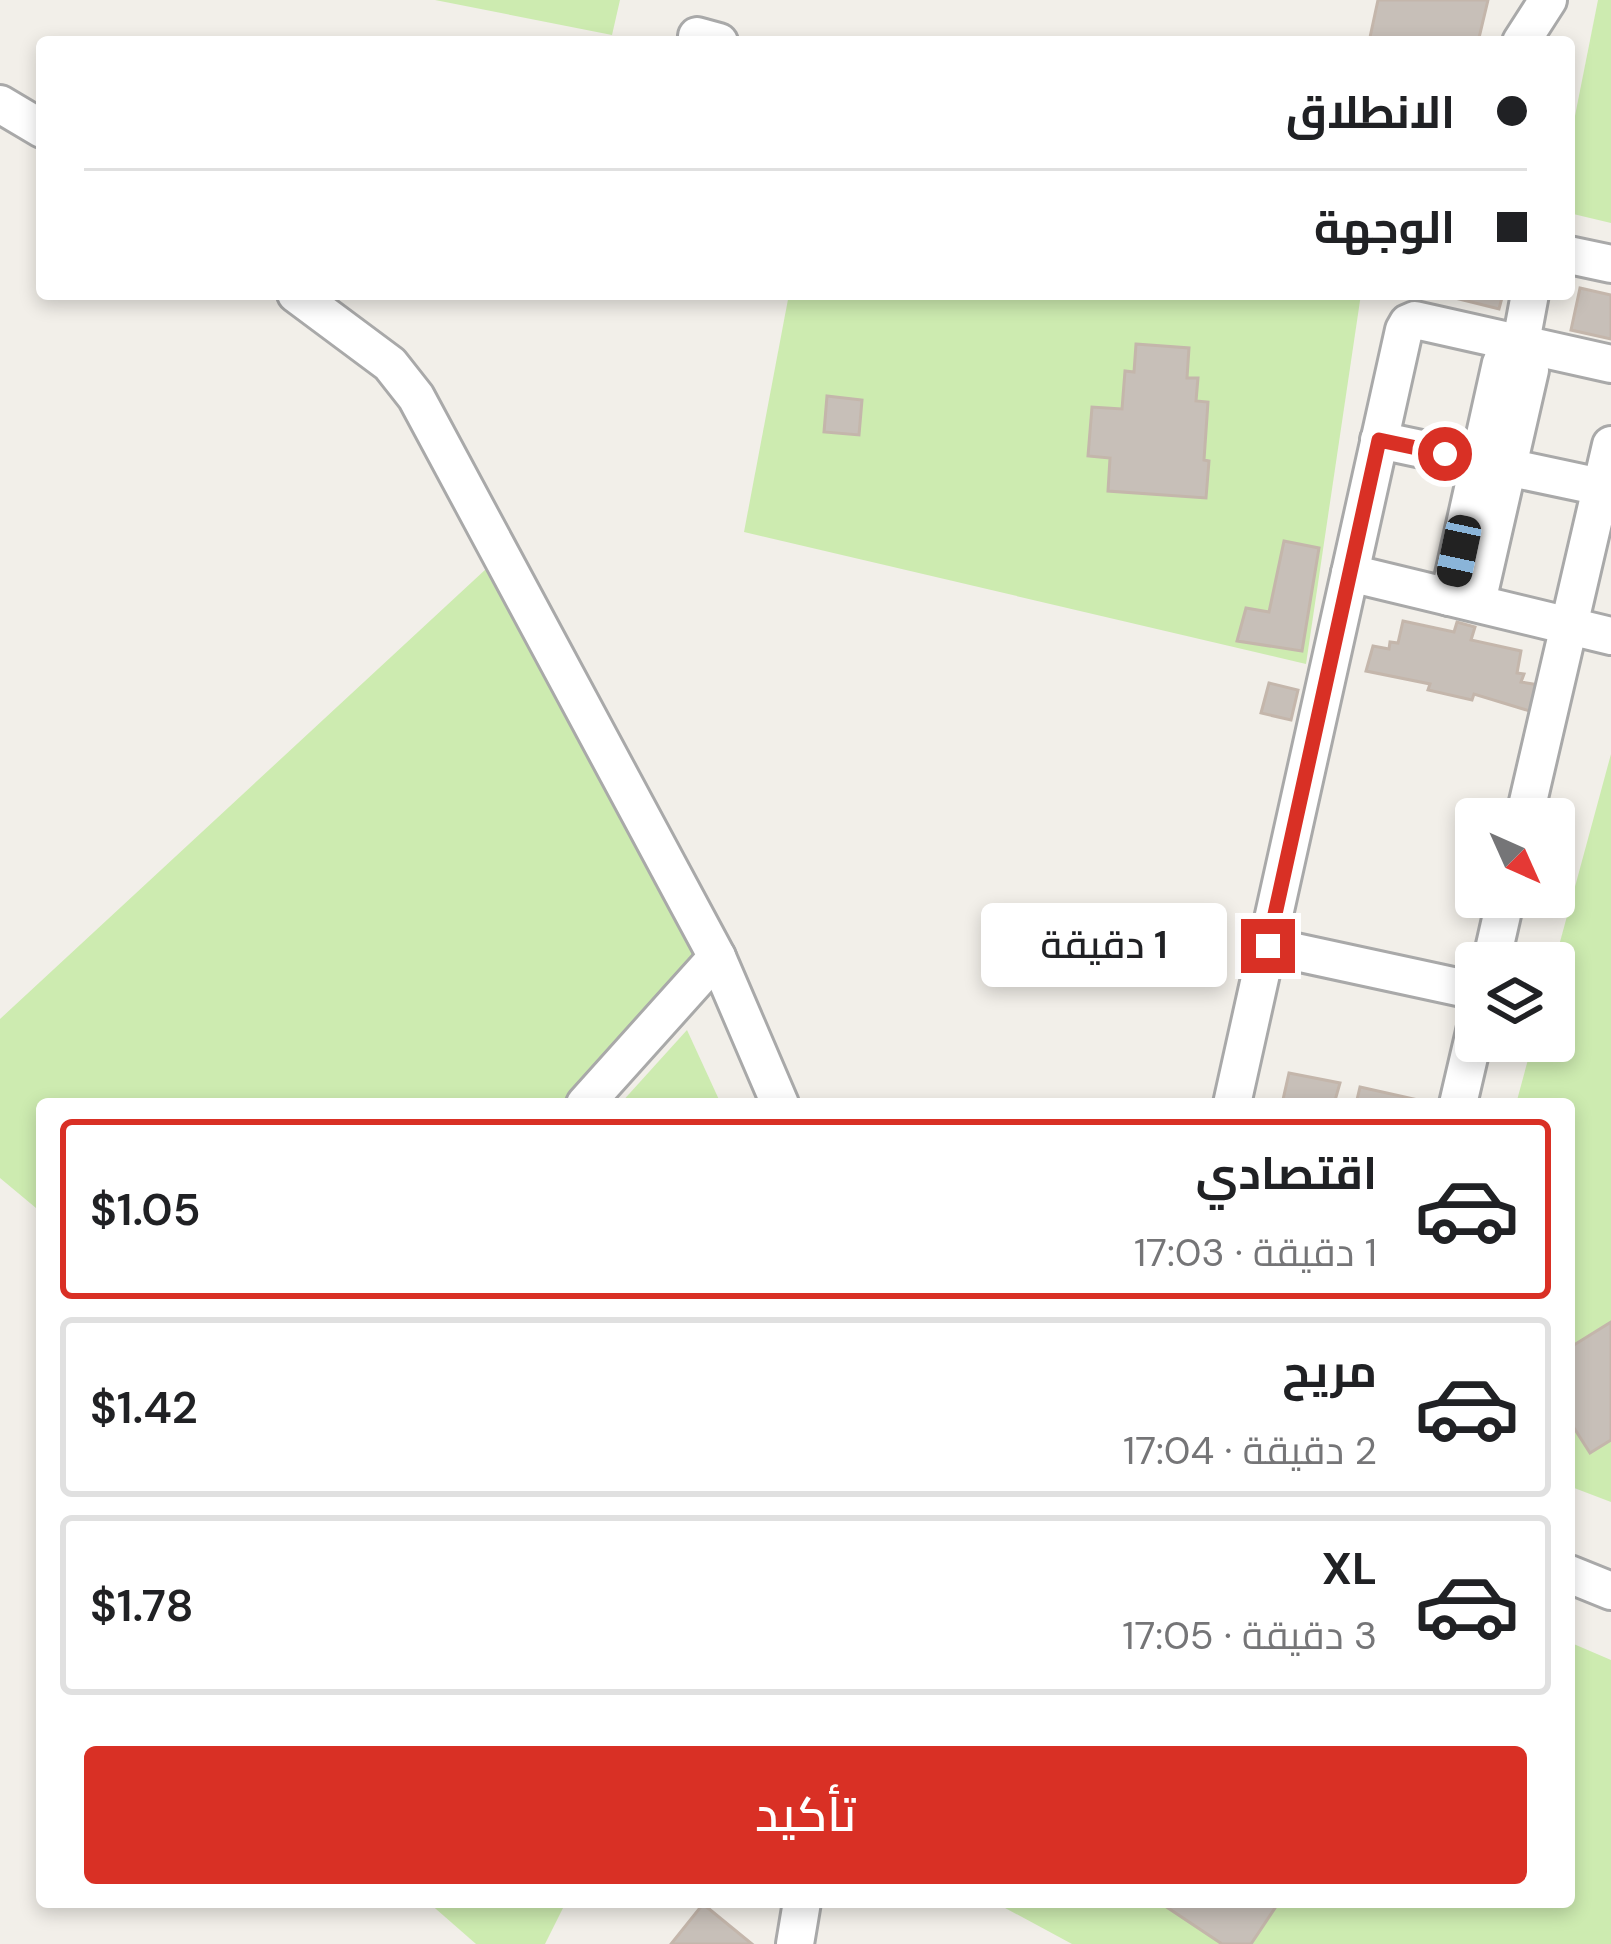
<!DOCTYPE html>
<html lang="ar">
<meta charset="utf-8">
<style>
:root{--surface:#fff;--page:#f2f2f2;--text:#202124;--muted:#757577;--line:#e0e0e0;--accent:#d93025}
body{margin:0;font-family:"DM Sans",Cairo,sans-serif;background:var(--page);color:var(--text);direction:rtl;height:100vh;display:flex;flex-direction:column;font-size:45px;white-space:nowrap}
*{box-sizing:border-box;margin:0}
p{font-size:39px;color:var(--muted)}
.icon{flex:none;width:66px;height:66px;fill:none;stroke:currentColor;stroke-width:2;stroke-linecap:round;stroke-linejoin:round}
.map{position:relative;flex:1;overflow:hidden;direction:ltr}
.details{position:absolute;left:36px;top:1098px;width:1539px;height:810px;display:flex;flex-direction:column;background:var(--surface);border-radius:12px;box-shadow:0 6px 18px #0003;direction:rtl}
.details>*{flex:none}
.hud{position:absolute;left:36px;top:36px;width:1539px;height:264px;border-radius:12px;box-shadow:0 6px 18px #0003;direction:rtl;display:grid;align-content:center;height:264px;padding:0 48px;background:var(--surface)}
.needle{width:78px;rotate:135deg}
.controls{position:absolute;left:1455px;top:798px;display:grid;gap:24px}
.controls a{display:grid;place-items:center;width:120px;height:120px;border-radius:12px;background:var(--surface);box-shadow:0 6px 18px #0003;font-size:60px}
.end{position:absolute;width:54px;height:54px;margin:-27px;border:15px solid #d93025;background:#fff;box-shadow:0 0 0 6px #fff}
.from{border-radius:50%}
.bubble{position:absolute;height:84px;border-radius:12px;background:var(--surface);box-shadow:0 6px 18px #0003;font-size:39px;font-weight:600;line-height:84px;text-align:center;direction:rtl}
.car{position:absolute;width:36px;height:72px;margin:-36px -18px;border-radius:15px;box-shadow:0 0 9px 3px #0007;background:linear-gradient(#222 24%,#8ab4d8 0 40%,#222 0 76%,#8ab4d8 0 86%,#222 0)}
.hud b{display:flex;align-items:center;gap:42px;height:114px;font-size:45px}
.hud b+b{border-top:3px solid var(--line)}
.hud i{width:30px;height:30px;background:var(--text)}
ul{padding:21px 0 0;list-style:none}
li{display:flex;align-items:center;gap:36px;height:180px;margin:0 24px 18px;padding:0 24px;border:6px solid var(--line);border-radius:12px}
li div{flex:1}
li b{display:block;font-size:45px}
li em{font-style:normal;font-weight:600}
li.current{border-color:var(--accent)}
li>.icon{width:108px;height:108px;stroke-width:1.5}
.cta{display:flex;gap:24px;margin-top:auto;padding:24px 48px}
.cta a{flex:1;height:138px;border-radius:12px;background:var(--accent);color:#fff;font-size:48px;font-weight:600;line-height:138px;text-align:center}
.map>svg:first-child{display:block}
.grass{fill:#cdebb0}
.building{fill:#c7bfb8;stroke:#c4b6ab;stroke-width:3}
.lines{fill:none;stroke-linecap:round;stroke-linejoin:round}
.minor-casing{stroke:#a9a9a9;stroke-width:42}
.minor{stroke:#fff;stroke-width:36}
.route{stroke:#d93025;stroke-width:15}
</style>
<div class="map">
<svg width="1611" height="1944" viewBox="0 0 1611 1944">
<rect width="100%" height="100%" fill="#f2efe9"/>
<g class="grass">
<path d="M435,0H620L612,35Z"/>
<path d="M1598,0H1611V223L1569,213V146Z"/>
<path d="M789,294H1361L1306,664L744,532Z"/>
<path d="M486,569L703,959L572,1104H42V1213L0,1178V1019Z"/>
<path d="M1611,754V1502L1569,1486V1104H1516L1533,1041H1554V964Z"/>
<path d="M687,1030L721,1104H620Z"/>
<path d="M1569,1642L1611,1660V1944H1072L994,1902H1569Z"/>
<path d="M428,1902H566L545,1944H476Z"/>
</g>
<g class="building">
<path d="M1378,0H1488L1478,42H1369Z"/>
<path d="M1580,288L1611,295V339L1571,330Z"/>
<path d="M1439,294H1503L1499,309Z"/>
<path d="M1136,344L1189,348L1187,378H1198L1196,401L1208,402L1204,460L1209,461L1206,498L1108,491L1110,458L1088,456L1092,407L1122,409L1125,371L1134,372Z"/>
<path d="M827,396L862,400L859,435L824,432Z"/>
<path d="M1284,541L1319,548L1302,651L1237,641L1246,608L1269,612Z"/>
<path d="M1403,621L1454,632L1457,622L1475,627L1471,640L1521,651L1517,673L1524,674L1521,682L1539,685L1533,712L1474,694L1472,700L1428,690L1430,684L1366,671L1373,646L1389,649L1390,642L1398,643Z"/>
<path d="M1269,683L1298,690L1291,720L1261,713Z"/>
<path d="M1289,1073L1340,1083L1334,1104H1282Z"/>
<path d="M1360,1087L1414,1099L1412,1104H1356Z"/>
<path d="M1611,1322V1440L1590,1453L1569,1420V1348Z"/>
<path d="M1159,1902H1279L1251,1944H1222Z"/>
<path d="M703,1904L752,1944H671Z"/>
</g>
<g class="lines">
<defs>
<g id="minor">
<path d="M697,36L719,42"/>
<path d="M1521,42L1548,0"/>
<path d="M0,104L42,129"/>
<path d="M1569,255L1611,264"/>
<path d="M296,294L390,364L416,397L717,957L780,1104"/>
<path d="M1379,440L1601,487"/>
<path d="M1350,573L1611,636"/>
<path d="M1449,597L1501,363L1521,342"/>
<path d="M1477,602L1530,370L1521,342L1530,294"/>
<path d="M1524,819L1611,445"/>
<path d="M1268,946L1476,991"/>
<path d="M1491,963L1506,897"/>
<path d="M585,1104L717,957"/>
<path d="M1232,1104L1404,330L1408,323L1415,320L1611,364"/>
<path d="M1458,1104L1476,1027"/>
<path d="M1569,1574L1611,1591"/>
<path d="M795,1944L802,1902"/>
</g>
</defs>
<use href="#minor" class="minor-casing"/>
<use href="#minor" class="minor"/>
</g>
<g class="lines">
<path class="route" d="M1268,946L1379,440L1445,454"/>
</g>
</svg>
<div class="controls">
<a><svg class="needle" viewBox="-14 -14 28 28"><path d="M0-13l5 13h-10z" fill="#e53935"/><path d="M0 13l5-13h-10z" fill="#757577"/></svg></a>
<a><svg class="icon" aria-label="layers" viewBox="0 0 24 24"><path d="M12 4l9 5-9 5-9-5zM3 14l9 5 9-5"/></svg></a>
</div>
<i class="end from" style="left:1445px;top:454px"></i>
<i class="end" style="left:1268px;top:946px"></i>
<div class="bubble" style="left:981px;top:903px;width:246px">1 دقيقة</div>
<i class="car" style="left:1459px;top:551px;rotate:192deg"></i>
<div class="hud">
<b><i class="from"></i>الانطلاق</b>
<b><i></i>الوجهة</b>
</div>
<section class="details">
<ul>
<li class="current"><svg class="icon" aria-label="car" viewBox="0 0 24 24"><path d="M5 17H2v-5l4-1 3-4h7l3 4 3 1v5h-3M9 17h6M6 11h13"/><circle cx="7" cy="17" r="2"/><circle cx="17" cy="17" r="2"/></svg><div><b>اقتصادي</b><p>1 دقيقة · 17:03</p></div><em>$1.05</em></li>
<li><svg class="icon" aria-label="car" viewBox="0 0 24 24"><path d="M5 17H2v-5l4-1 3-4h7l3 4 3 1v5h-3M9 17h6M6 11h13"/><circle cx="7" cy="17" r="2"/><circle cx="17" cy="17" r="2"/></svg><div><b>مريح</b><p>2 دقيقة · 17:04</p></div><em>$1.42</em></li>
<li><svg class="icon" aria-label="car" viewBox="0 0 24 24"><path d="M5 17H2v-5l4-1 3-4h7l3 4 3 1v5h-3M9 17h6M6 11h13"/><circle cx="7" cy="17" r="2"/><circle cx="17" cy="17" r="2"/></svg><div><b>XL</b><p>3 دقيقة · 17:05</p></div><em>$1.78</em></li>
</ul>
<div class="cta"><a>تأكيد</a></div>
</section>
</div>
